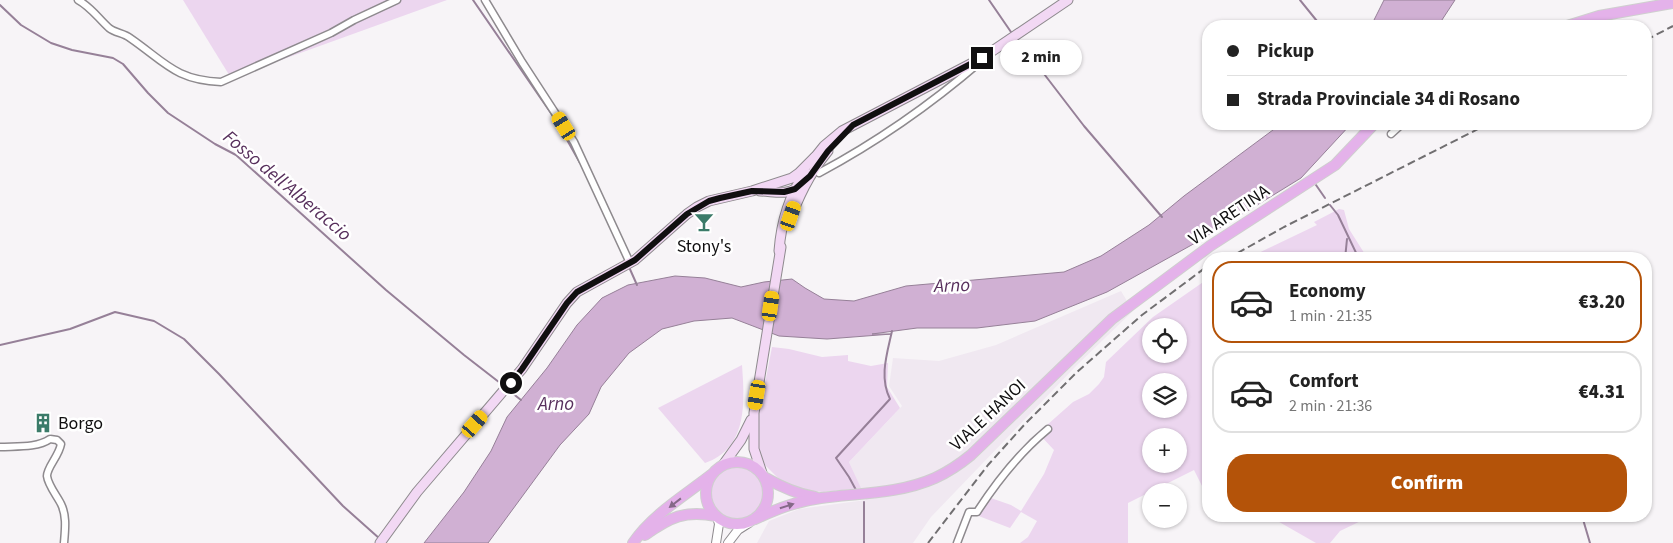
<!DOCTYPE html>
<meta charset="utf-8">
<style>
:root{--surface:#fff;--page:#f2f2f2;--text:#222;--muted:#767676;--line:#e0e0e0;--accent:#b45309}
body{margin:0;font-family:"Source Sans 3",sans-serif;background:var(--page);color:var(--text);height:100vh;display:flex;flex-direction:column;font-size:19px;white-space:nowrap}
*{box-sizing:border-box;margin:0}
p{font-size:16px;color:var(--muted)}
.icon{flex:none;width:28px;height:28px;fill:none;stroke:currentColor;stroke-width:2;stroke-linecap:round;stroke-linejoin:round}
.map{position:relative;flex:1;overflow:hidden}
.panel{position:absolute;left:1202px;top:252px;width:450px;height:270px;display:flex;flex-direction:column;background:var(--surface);border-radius:20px;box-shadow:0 1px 4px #0004}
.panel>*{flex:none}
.top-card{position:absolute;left:1202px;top:20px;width:450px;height:110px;border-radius:20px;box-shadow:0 1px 4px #0004;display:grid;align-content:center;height:110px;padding:0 25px;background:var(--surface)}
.buttons{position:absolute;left:1142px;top:318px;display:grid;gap:10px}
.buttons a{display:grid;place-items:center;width:45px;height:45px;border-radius:50%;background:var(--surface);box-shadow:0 1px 4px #0004;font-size:25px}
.end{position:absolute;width:22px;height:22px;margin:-11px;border:6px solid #100f10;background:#fff;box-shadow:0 0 0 2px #fff}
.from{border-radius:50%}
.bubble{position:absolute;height:35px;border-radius:18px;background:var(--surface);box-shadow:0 1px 4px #0004;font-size:16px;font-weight:800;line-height:35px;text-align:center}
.car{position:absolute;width:15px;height:30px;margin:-15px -8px;border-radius:6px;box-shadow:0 0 4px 1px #0007;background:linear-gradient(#f5c518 24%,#345 0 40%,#f5c518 0 76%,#345 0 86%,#f5c518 0)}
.top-card b{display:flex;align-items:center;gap:18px;height:48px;font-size:19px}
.top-card b+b{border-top:1px solid var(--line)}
.top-card i{width:12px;height:12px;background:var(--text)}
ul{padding:9px 0 0;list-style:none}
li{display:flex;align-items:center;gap:15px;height:82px;margin:0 10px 8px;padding:0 15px;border:2px solid var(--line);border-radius:20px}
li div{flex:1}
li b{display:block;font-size:19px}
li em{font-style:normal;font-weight:800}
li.on{border-color:var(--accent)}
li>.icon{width:45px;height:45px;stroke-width:1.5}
.button{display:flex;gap:10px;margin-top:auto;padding:10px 25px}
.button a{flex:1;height:58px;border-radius:20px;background:var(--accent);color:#fff;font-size:20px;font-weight:800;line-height:58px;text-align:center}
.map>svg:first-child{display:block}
.built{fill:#f0e8f1}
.green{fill:#ecd6ef;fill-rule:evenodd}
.water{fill:#d0b0d3;stroke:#968098}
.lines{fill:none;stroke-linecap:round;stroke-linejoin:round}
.stream{stroke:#968098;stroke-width:2}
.minor-casing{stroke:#8e8a8e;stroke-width:9}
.tertiary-casing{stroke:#8e8a8e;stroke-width:10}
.secondary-casing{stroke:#8e8a8e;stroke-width:11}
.primary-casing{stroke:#cfcfcf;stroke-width:12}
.minor{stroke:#fff;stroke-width:6}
.tertiary{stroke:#fff;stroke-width:8}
.secondary{stroke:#f2d8f4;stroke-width:9}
.primary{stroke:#e4b2ea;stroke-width:10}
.rail{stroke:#716f71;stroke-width:2;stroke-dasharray:8 4;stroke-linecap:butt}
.oneway{fill:#856988}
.route{stroke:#100f10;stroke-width:6}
.labels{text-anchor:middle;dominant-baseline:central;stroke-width:5;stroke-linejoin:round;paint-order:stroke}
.street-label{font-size:18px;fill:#100f10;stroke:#fff}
.poi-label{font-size:18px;fill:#100f10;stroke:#fff}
.water-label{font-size:19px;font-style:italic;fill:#572f5c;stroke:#fff}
</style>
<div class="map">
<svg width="1673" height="543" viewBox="0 0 1673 543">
<rect width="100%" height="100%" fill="#f7f4f7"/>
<path class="built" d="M1121,291L1133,311L1076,366L931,517L913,543H757L769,521L799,509L866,500L849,462L902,406L889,386L893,358L939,361L996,345Z"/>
<g class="green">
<path d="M183,0H447L231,78Z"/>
<path d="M1339,209L1344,210L1349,229L1368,259H1246L1317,225L1314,222Z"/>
<path d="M1209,278V486L1203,488L1194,470L1128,503V543H1020L1028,537L1037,521L1021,512L1010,528L976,515L988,497L1011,505L1021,511L1044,474L1054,450L1038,433L1073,402L1089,394L1099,384L1104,377L1106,362L1153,317ZM1151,326H1179V354H1151ZM1151,381H1179V409H1151ZM1151,436H1179V464H1151Z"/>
<path d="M772,347L789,349L822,357L848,355V361L871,366L888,363L887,387L900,408L849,462L861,488L824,492L802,491L780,480L765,465L756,443L758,419Z"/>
<path d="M742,365C744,394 748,437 719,456C715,459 710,461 705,463L658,408Z"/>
<circle cx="737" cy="493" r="26"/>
<path d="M1272,516H1365V519L1340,531L1330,543H1316L1274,519Z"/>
</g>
<g class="water">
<path d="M1384,0H1455L1438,26H1371Z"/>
<path d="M1281,124H1351L1301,178L1197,242L1107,292L1035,321L977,328H917L872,334H892L827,339L779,336L732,318L694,321L662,329L629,353L601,387L589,414L560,445L488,543H424L464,492L491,451L507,417L547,368L577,325L602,298L628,285L675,276L705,278L741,287L764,282L792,279L805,288L824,299L854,301L906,286L1064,272L1101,256L1149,225L1184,196Z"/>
</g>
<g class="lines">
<g class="stream">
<path d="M473,0L557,122L580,163"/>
<path d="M989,0L1011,32"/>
<path d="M1300,0L1321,26"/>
<path d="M0,5L21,25L51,43L72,50L113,58L123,64L148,93L168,113L215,144L236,155L386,290L464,355L504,386"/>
<path d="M1018,40L1084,126L1162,217"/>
<path d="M1316,185L1325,198"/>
<path d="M1330,205L1338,215L1359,259"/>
<path d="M1345,259L1347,239"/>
<path d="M629,267L637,285"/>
<path d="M0,345L70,329L115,312L154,321L184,339L219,374L343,506L380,539"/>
<path d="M507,389L521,400"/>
<path d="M856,490L849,477L836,458L890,399C879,377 887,354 892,331"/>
<path d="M864,502V543"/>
<path d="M1582,516L1590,543"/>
</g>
<defs>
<g id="minor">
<path d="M78,0C91,7 98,18 109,28C115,33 124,33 130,38C165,62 175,80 221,82L331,33L354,20L397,0"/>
<path d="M485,0L522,62L574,142L630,263"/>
<path d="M1391,134L1402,124"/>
<path d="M819,173C877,142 930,105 980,62"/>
<path d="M0,447C16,446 37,448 50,439L57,440L61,444C59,456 47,467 47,476C48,485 57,496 61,504C67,516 65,530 64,543"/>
<path d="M957,543L969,512H977C997,481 1019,453 1048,429"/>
</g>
<g id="tertiary">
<path d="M716,543L719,524L717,517"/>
<path d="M728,543L738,530L749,523"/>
</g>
<g id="secondary">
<path d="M812,161L824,146L842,131L982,58L1068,0"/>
<path d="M760,191C773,191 787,196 798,187"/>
<path d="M788,225C798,198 809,174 828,151"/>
<path d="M779,251C781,223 789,196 805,172"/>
<path d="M723,465L741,440L751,420"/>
<path d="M762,473L754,449V413L781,247"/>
<path d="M380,543L417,492L522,369L567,303L577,292L635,260L687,214L697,207L709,201L752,191L792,178L799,173L815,157"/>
</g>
<g id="primary">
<path d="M1567,26L1599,16L1673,3"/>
<circle cx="737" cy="493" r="31"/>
<path d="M764,477C781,487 796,494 815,497"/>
<path d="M755,519C777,509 797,501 821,498C859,493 899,494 935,478C948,472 960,464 971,455L1112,319L1210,246L1335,165L1374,124"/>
<path d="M645,535C670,517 685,510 716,516"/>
<path d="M633,543C652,515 684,496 711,475"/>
</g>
</defs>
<use href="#minor" class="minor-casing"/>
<use href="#tertiary" class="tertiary-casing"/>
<use href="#secondary" class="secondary-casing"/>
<use href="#primary" class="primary-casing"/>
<use href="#minor" class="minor"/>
<use href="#tertiary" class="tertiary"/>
<use href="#secondary" class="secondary"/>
<use href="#primary" class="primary"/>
<g class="rail">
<path d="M1646,40L1673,26"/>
<path d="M1227,259L1284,227L1488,124"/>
<path d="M928,543L988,465L1025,424L1077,372L1142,315L1209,265"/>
</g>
</g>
<defs><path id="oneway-solid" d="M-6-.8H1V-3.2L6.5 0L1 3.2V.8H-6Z" transform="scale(1.25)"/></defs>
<g class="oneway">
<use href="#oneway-solid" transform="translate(675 503) rotate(142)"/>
<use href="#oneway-solid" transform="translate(787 506) rotate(-18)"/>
</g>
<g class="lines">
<path class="route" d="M511,383L522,369L567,303L577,292L635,260L687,214L709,201L720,198L752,191L784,192L795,189L810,176L828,151L853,125L982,58"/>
</g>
<defs>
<symbol id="bar-bare" viewBox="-9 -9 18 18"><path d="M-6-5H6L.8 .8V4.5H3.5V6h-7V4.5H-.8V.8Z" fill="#3b7b69" stroke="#fff" stroke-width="2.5" paint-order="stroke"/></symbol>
<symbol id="building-bare" viewBox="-9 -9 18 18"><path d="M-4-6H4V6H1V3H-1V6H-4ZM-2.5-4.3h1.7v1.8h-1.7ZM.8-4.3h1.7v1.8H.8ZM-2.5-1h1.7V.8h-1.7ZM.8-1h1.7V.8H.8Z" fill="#3b7b69" stroke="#fff" stroke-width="2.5" paint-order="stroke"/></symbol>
</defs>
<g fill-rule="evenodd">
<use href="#bar-bare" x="690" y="208" width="28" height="28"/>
<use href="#building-bare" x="29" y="409" width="28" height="28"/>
</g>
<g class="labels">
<g class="street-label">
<text transform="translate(1229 215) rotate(-34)">VIA ARETINA</text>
<text transform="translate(988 415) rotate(-43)">VIALE HANOI</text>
</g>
<g class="poi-label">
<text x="704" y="246">Stony's</text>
<text x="58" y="423" text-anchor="start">Borgo</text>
</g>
<g class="water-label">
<text transform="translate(287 186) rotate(40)">Fosso dell'Alberaccio</text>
<text transform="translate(952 286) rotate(-2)">Arno</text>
<text x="556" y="404">Arno</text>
</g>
</g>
</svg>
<div class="buttons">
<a><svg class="icon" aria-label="locate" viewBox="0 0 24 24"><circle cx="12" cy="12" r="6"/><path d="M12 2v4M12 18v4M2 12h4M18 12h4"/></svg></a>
<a><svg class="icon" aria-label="layers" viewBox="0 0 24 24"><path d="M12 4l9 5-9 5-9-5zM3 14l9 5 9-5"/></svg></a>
<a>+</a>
<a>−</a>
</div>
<i class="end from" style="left:511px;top:383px"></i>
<i class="end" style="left:982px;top:58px"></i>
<div class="bubble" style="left:1000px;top:40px;width:82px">2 min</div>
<i class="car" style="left:564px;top:126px;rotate:328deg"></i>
<i class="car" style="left:791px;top:216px;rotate:19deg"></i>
<i class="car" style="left:771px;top:306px;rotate:8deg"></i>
<i class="car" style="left:757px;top:395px;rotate:190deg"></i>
<i class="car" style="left:475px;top:424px;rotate:41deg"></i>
<div class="top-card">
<b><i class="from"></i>Pickup</b>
<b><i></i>Strada Provinciale 34 di Rosano</b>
</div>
<section class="panel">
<ul>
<li class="on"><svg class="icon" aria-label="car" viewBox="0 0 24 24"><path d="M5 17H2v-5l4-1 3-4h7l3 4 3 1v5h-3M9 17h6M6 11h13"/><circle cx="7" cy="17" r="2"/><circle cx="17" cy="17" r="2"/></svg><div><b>Economy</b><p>1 min · 21:35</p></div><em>€3.20</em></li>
<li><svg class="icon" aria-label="car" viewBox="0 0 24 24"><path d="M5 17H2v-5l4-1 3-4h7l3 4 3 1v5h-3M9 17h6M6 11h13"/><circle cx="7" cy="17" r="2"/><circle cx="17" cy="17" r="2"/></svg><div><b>Comfort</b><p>2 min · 21:36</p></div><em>€4.31</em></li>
</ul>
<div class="button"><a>Confirm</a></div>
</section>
</div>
